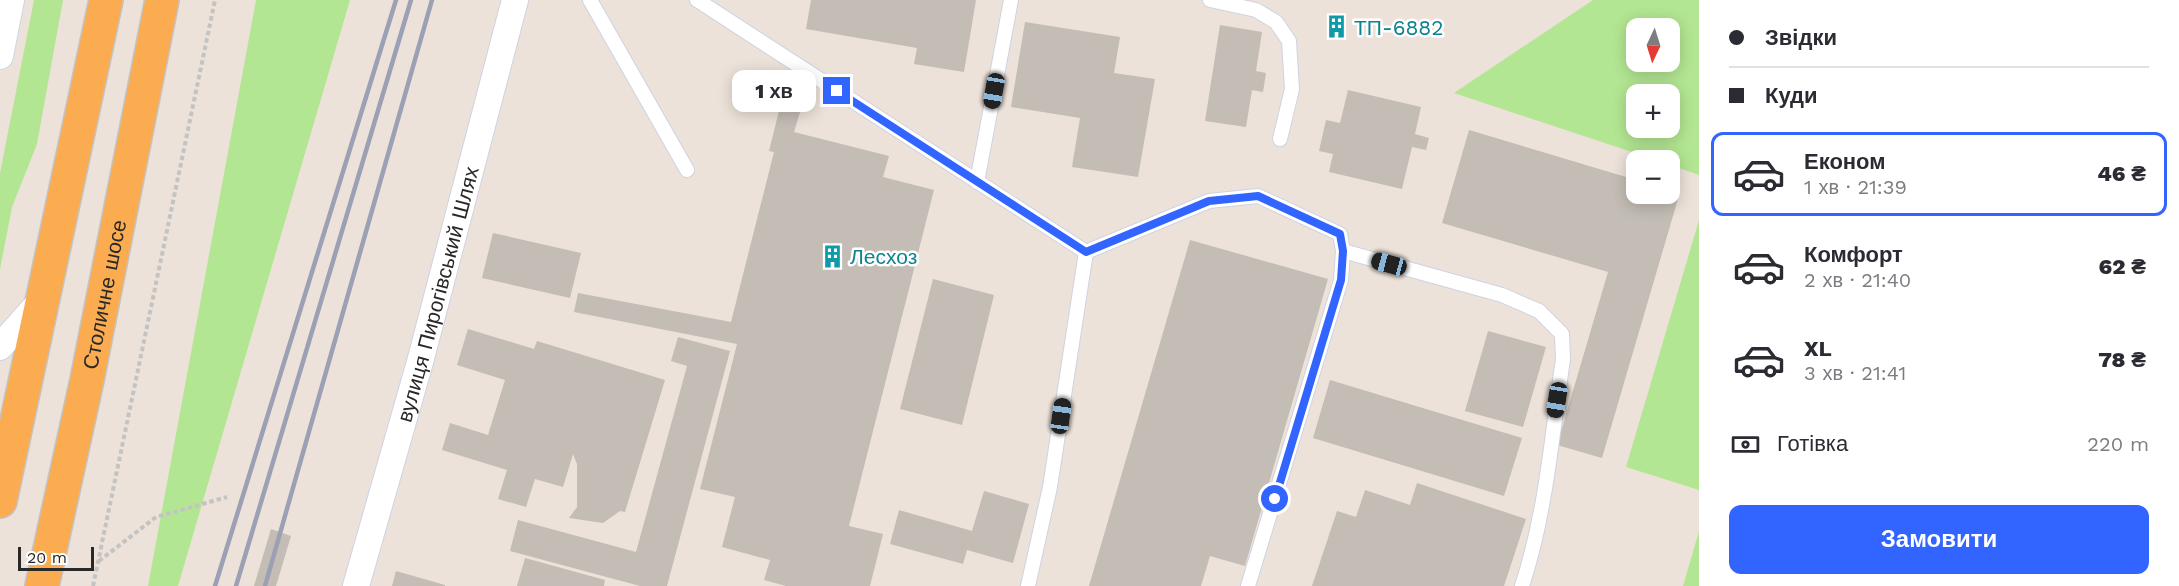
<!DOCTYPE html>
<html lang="uk">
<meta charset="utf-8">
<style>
:root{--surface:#fff;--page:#f2f2f3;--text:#2b2b33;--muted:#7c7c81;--line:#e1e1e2;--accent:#3264ff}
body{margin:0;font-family:"Work Sans",sans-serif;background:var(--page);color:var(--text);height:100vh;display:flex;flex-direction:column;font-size:22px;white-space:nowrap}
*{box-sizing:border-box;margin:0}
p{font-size:20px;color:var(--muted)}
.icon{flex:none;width:33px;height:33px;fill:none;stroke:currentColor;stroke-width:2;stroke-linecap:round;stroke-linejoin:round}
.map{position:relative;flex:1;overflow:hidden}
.details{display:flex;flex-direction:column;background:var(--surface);width:480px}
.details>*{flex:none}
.top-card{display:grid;align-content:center;height:132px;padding:0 30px;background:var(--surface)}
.needle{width:39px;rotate:184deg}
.controls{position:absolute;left:1626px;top:18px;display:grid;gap:12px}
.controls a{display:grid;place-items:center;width:54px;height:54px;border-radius:12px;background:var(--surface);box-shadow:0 3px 15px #0003;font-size:30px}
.scale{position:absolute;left:18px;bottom:15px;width:76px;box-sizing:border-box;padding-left:6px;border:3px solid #282828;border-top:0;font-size:16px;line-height:21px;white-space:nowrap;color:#282828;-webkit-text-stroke:4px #fff;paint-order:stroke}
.end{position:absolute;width:27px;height:27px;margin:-14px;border:8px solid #3264ff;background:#fff;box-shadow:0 0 0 3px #fff}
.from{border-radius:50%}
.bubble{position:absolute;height:42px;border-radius:12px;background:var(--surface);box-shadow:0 3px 15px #0003;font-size:20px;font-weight:800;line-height:42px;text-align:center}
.car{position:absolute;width:18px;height:36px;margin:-18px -9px;border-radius:8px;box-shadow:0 0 4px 2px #0007;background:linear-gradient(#222 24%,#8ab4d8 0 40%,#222 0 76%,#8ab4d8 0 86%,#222 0)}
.top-card b{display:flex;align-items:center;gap:21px;height:57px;font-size:22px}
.top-card b+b{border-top:2px solid var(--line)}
.top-card i{width:15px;height:15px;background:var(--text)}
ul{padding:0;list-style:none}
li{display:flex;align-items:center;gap:18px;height:84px;margin:0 12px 9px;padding:0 18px;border:3px solid transparent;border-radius:12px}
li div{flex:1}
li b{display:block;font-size:22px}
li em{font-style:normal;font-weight:800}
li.active{border-color:var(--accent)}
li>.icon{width:54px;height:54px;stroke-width:1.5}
.pay{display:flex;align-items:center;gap:15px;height:66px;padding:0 30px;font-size:22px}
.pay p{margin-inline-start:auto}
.action{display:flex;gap:12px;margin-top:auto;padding:12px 30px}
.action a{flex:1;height:69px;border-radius:12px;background:var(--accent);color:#fff;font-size:24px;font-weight:800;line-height:69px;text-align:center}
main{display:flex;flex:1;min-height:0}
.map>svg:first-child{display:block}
.green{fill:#b3e692;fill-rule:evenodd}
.building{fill:#c3bdb5}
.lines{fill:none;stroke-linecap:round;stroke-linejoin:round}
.service-casing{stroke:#ced3e2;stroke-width:16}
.minor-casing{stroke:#ced3e2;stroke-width:28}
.trunk-casing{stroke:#c3c3c3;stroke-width:36}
.path{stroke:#c3c3c3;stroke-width:4;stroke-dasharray:4.5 3;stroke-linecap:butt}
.service{stroke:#fff;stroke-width:14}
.minor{stroke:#fff;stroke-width:26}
.trunk{stroke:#fbac51;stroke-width:33}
.rail{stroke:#9ca0b4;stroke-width:4.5}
.route{stroke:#3264ff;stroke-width:8}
.labels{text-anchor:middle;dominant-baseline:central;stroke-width:5;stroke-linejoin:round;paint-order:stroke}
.culture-label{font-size:21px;fill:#0d838f;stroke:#fff;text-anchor:start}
.street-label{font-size:21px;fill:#282828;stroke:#fff}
</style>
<main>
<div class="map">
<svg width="1699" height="586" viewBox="0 0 1699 586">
<rect width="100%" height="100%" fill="#ece2d9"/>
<g class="green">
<path d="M34,0H63L37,144L12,207L0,269V173Z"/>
<path d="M256,0H350L178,586H148Z"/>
<path d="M1593,0H1699V175L1670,165V160H1656L1454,93ZM1670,28V62H1636V28ZM1670,94V128H1636V94Z"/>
<path d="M1699,220V490L1626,467Z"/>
<path d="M1699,531V586H1683Z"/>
</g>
<g class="building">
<path d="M811,0H976L964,72L914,64L917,48L806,29Z"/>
<path d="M1336,19L1344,29L1335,35L1328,25Z"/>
<path d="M1025,22L1120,37L1114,73L1155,79L1138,177L1072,167L1080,118L1011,107Z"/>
<path d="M1220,25L1262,32L1256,71L1266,73L1263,92L1252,90L1246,127L1205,121Z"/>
<path d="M1348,90L1421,107L1415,134L1429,138L1426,150L1412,147L1402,189L1329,172L1333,154L1319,151L1326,120L1340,123Z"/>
<path d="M780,107L800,112L794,132L889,156L883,177L934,190L849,526L883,534L870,586H786L764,580L770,560L722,547L735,497L700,489L737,344L574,312L578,293L731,322L774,152L769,151Z"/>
<path d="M1469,130L1636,180V194H1670V189L1680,192L1602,458L1557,445L1608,272L1442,223Z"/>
<path d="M493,233L581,253L570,298L482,278Z"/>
<path d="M1190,240L1328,279L1245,566L1210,556L1201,586H1089Z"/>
<path d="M933,279L994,295L962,425L900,409Z"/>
<path d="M468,329L534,349L537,341L665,380L625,512L620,511L603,523L569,518L577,507V464L573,454L563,487L535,479L526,507L498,499L507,470L442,450L450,423L488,435L505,380L457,365Z"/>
<path d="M1488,331L1546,347L1523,427L1465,411Z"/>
<path d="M678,337L730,351L667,586H640L510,551L518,520L636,552L687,366L671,361Z"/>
<path d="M1330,380L1522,438L1504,496L1313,438Z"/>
<path d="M1417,483L1526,519L1504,586H1312L1337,511L1356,517L1365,490L1410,505Z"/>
<path d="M984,491L1029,504L1013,563L967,550L963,564L890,544L899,510L972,531Z"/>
<path d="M271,529L291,536L276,586H254Z"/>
<path d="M525,558L605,580L604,586H517Z"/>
<path d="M396,571L445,585V586H392Z"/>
</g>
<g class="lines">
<defs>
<g id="service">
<path d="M590,0L687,170"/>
<path d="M697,0L1086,252L1209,201L1258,196L1340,234L1343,251L1341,280L1248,586"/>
<path d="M1210,0L1256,10L1276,22L1289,41L1292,89L1280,139"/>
<path d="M977,182L1011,0"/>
<path d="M1343,251L1502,295L1539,311L1562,334L1563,359C1552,435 1546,513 1522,586"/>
<path d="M1028,586L1050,487L1086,252"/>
</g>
<g id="minor">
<path d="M0,56L11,0"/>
<path d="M0,347L44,297"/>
<path id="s1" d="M356,586L420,362L515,0"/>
</g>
<g id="trunk">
<path d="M0,501L106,0"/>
<path id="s2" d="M42,586L87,380L162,0"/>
</g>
</defs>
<use href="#service" class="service-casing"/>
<use href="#minor" class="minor-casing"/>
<use href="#trunk" class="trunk-casing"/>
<g class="path">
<path d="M99,561L156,517L227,497"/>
<path d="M93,586L215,0"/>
</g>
<use href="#service" class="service"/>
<use href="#minor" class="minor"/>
<use href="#trunk" class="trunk"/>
<g class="rail">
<path d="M215,586L396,0"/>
<path d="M236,586L411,0"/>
<path d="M265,586L432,0"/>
</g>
</g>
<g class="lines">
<path class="route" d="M837,91L1086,252L1209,201L1258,196L1340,234L1343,251L1341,280L1275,499"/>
</g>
<defs>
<symbol id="building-bare" viewBox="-9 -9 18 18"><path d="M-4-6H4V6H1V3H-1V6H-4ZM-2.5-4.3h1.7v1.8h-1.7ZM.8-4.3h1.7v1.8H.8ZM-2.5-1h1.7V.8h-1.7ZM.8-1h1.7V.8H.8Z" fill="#0f9aa8" stroke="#fff" stroke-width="2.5" paint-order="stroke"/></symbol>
</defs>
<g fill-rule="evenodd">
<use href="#building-bare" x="1320" y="10" width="33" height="33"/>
<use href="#building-bare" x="816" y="240" width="33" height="33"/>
</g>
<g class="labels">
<g class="culture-label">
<text x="1354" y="27">ТП-6882</text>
<text x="850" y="256">Лесхоз</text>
</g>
<g class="street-label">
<text stroke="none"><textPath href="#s2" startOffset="298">Столичне шосе</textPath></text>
<text stroke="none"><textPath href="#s1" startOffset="303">вулиця Пирогівський Шлях</textPath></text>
</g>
</g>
</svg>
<div class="controls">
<a><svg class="needle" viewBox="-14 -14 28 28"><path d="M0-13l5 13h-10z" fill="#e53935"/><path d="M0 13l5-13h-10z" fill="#7c7c81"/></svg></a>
<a>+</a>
<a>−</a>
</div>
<div class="scale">20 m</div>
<i class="end from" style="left:1275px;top:499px"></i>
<i class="end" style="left:837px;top:91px"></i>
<div class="bubble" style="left:732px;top:70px;width:84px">1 хв</div>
<i class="car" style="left:994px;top:91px;rotate:190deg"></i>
<i class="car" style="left:1389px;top:264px;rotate:285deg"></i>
<i class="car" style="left:1557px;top:400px;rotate:189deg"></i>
<i class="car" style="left:1061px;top:416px;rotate:8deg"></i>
</div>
<section class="details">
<div class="top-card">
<b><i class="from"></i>Звідки</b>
<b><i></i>Куди</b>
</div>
<ul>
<li class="active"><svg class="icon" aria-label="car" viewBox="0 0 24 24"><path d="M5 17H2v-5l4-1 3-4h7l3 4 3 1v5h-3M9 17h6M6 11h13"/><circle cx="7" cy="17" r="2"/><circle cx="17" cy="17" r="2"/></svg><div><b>Економ</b><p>1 хв · 21:39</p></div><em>46 ₴</em></li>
<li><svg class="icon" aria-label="car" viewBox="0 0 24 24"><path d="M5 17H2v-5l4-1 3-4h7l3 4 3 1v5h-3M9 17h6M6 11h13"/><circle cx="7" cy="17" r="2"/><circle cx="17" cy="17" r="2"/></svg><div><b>Комфорт</b><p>2 хв · 21:40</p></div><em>62 ₴</em></li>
<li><svg class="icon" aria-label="car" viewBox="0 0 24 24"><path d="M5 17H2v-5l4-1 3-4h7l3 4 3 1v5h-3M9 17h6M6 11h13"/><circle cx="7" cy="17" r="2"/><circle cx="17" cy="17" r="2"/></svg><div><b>XL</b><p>3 хв · 21:41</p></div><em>78 ₴</em></li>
</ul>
<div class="pay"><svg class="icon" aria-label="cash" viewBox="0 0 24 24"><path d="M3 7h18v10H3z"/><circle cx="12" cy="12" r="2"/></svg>Готівка<p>220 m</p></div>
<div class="action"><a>Замовити</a></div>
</section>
</main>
